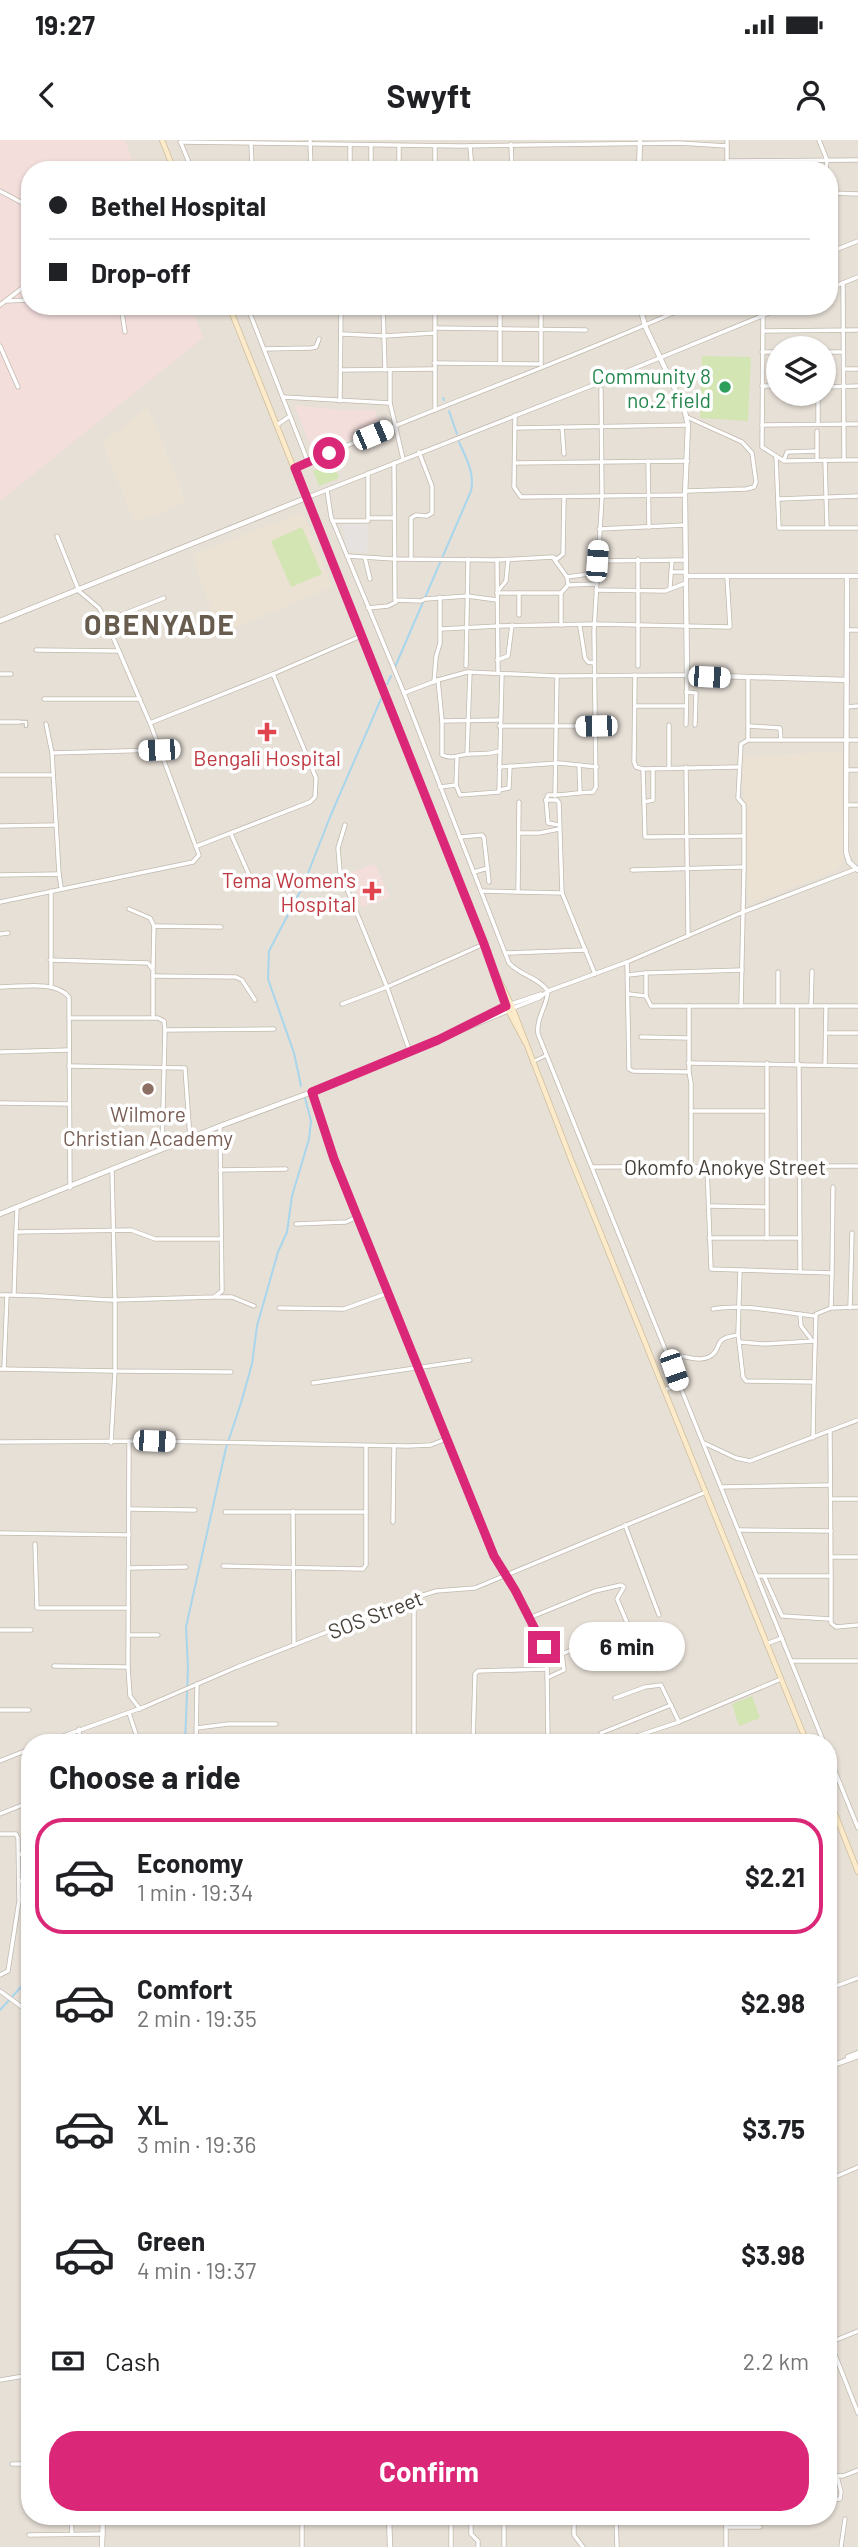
<!DOCTYPE html>
<meta charset="utf-8">
<style>
:root{--surface:#fff;--page:#f6f6f6;--text:#202124;--muted:#757577;--line:#e0e0e0;--accent:#db2777}
body{margin:0;font-family:Barlow,sans-serif;background:var(--page);color:var(--text);height:100vh;display:flex;flex-direction:column;font-size:26px;white-space:nowrap}
*{box-sizing:border-box;margin:0}
p{font-size:23px;color:var(--muted)}
.icon{flex:none;width:38px;height:38px;fill:none;stroke:currentColor;stroke-width:2;stroke-linecap:round;stroke-linejoin:round}
.map{position:relative;flex:1;overflow:hidden}
.side{position:absolute;left:21px;top:1594px;width:816px;height:791px;display:flex;flex-direction:column;background:var(--surface);border-radius:28px;box-shadow:0 2px 5px #0004}
.side>*{flex:none}
.top-card{position:absolute;left:21px;top:21px;width:817px;height:154px;border-radius:28px;box-shadow:0 2px 5px #0004;display:grid;align-content:center;height:154px;padding:0 28px;background:var(--surface)}
.tools{position:absolute;left:766px;top:196px;display:grid;gap:14px}
.tools a{display:grid;place-items:center;width:70px;height:70px;border-radius:50%;background:var(--surface);box-shadow:0 2px 5px #0004;font-size:35px}
.end{position:absolute;width:32px;height:32px;margin:-16px;border:9px solid #db2777;background:#fff;box-shadow:0 0 0 4px #fff}
.from{border-radius:50%}
.bubble{position:absolute;height:49px;border-radius:24px;background:var(--surface);box-shadow:0 2px 5px #0004;font-size:23px;font-weight:700;line-height:49px;text-align:center}
.car{position:absolute;width:21px;height:42px;margin:-21px -10px;border-radius:9px;box-shadow:0 0 5px 2px #0007;background:linear-gradient(#fff 24%,#345 0 40%,#fff 0 76%,#345 0 86%,#fff 0)}
.top-card b{display:flex;align-items:center;gap:24px;height:66px;font-size:26px}
.top-card b+b{border-top:2px solid var(--line)}
.top-card i{width:18px;height:18px;background:var(--text)}
ul{padding:0;list-style:none}
li{display:flex;align-items:center;gap:21px;height:116px;margin:0 14px 10px;padding:0 14px;border:4px solid transparent;border-radius:28px}
li div{flex:1}
li b{display:block;font-size:26px}
li em{font-style:normal;font-weight:700}
li.on{border-color:var(--accent)}
li>.icon{width:63px;height:63px;stroke-width:1.5}
h2{padding:0 28px;font-size:32px;line-height:84px}
.pay{display:flex;align-items:center;gap:18px;height:77px;padding:0 28px;font-size:26px}
.pay p{margin-inline-start:auto}
.primary-button{display:flex;gap:14px;margin-top:auto;padding:14px 28px}
.primary-button a{flex:1;height:80px;border-radius:28px;background:var(--accent);color:#fff;font-size:28px;font-weight:700;line-height:80px;text-align:center}
.status{display:flex;justify-content:space-between;align-items:center;height:49px;padding:0 35px;background:var(--surface);direction:ltr}
.status svg{height:19px;fill:currentColor}
header{display:flex;justify-content:space-between;align-items:center;height:91px;padding:0 28px;background:var(--surface);font-size:32px;font-weight:700}
.map>svg:first-child{display:block}
.residential{fill:#e7e0d7;fill-rule:evenodd}
.education{fill:#ebe2d3}
.medical{fill:#f3dedc}
.green{fill:#d3e5b3}
.parking{fill:#e5e2e0}
.lines{fill:none;stroke-linecap:round;stroke-linejoin:round}
.stream{stroke:#a8d6ec;stroke-width:2}
.pedestrian-casing{stroke:#c1b9ae;stroke-width:4.5}
.minor-casing{stroke:#c1b9ae;stroke-width:5}
.tertiary-casing{stroke:#c1b9ae;stroke-width:6}
.secondary-casing{stroke:#d0be9a;stroke-width:6}
.pedestrian{stroke:#fff;stroke-width:2.5}
.minor{stroke:#fff;stroke-width:3.5}
.tertiary{stroke:#fff;stroke-width:4.5}
.secondary{stroke:#fbebca;stroke-width:4.5}
.route{stroke:#db2777;stroke-width:9}
.leisure-dot{fill:#2e9e5b;stroke:#fff;stroke-width:2.5}
.health-dot{fill:#e0444e;stroke:#fff;stroke-width:2.5}
.education-dot{fill:#8d6e63;stroke:#fff;stroke-width:2.5}
.labels{text-anchor:middle;dominant-baseline:central;stroke-width:7;stroke-linejoin:round;paint-order:stroke}
.leisure-label{font-size:21px;fill:#27864d;stroke:#fff;text-anchor:end}
.health-label{font-size:21px;fill:#be3a42;stroke:#fff}
.education-label{font-size:21px;fill:#785e54;stroke:#fff}
.street-label{font-size:21px;fill:#463f37;stroke:#fff}
.district-label{font-size:28px;font-weight:bold;letter-spacing:2px;fill:#685c4f;stroke:#fff}
</style>
<div class="status"><b>19:27</b><svg viewBox="0 0 49 12"><path d="M0 12V9h3v3zM5 12V6h3v6zM10 12V3h3v9zM15 12V0h3v12zM26 1h20v11H26zM47 4h2v5h-2z"/></svg></div>
<header><svg class="icon" aria-label="back" viewBox="0 0 24 24"><path d="M15 5l-7 7 7 7"/></svg>Swyft<svg class="icon" aria-label="person" viewBox="0 0 24 24"><circle cx="12" cy="8" r="4"/><path d="M4 21q1-7 8-7t8 7"/></svg></header>
<div class="map">
<svg width="858" height="2407" viewBox="0 0 858 2407">
<rect width="100%" height="100%" fill="#f3efe8"/>
<path class="residential" d="M0,0H858V2407H0ZM30,30H830V166H30ZM779,208H824V254H779ZM30,1603H828V2376H30Z"/>
<g class="education">
<path d="M148,267L186,362L135,383L102,303Z"/>
<path d="M302,372L332,447L220,494L192,415Z"/>
<path d="M842,611L843,722L836,731L749,764L742,617Z"/>
</g>
<g class="medical">
<path d="M0,0H125L136,30H30V166H191L203,198L0,361Z"/>
<path d="M294,265L339,270H375L381,288L314,314Z"/>
<path d="M375,724L390,757L362,768L350,733Z"/>
</g>
<g class="green">
<path d="M702,216L751,217L748,281L700,278Z"/>
<path d="M333,323L339,338L319,346L313,331Z"/>
<path d="M302,387L322,434L291,447L271,401Z"/>
<path d="M752,1556L760,1578L739,1586L732,1564Z"/>
</g>
<path class="parking" d="M368,383L367,413L347,411L342,384Z"/>
<g class="lines">
<g class="stream">
<path d="M443,258L444,260"/>
<path d="M449,271L457,294"/>
<path d="M395,527L471,351C475,333 466,318 459,302"/>
<path d="M387,544L391,536"/>
<path d="M301,946L294,913L268,839L269,811L303,746L330,677L381,559"/>
<path d="M185,1603L188,1528L186,1487L226,1308L241,1263L252,1224L257,1186L278,1112L287,1092L292,1056L309,999L311,981L305,958"/>
<path d="M0,1870L30,1837"/>
</g>
<defs>
<g id="pedestrian">
<path d="M19,582H26V586"/>
<path d="M532,922L545,916"/>
</g>
<g id="minor">
<path d="M310,0L311,30"/>
<path d="M819,0L827,20L826,30"/>
<path d="M180,2L461,6L679,3L727,6"/>
<path d="M181,3L192,30"/>
<path d="M251,3L252,26L255,30"/>
<path d="M511,4L512,30"/>
<path d="M350,6V30"/>
<path d="M371,6V30"/>
<path d="M399,6V30"/>
<path d="M435,6V30"/>
<path d="M470,6L472,30"/>
<path d="M727,21L858,20"/>
<path d="M727,30V0"/>
<path d="M0,51L30,67"/>
<path d="M830,53L858,54"/>
<path d="M830,112L858,101"/>
<path d="M843,143L844,320H858"/>
<path d="M830,148L858,137"/>
<path d="M7,161L30,160"/>
<path d="M0,165L30,142"/>
<path d="M121,166L125,192"/>
<path d="M247,166L290,276L277,285"/>
<path d="M383,166L385,230"/>
<path d="M500,166V223"/>
<path d="M541,166V224"/>
<path d="M763,175L762,307L784,321L844,320"/>
<path d="M435,188L586,190"/>
<path d="M763,191L858,190"/>
<path d="M342,194L384,196L434,193"/>
<path d="M0,206L18,247"/>
<path d="M264,209L311,208L316,207L319,199"/>
<path d="M762,212H779"/>
<path d="M824,212H843"/>
<path d="M434,223L541,224"/>
<path d="M844,229H858"/>
<path d="M342,230L435,229"/>
<path d="M390,230V263L403,319"/>
<path d="M762,246H779"/>
<path d="M824,247L858,246"/>
<path d="M818,254V284"/>
<path d="M283,257L390,263"/>
<path d="M340,261L341,166"/>
<path d="M435,270V166"/>
<path d="M515,275L514,347L521,357L685,355"/>
<path d="M290,276L308,322"/>
<path d="M762,285L858,284"/>
<path d="M562,287L564,314"/>
<path d="M515,288L688,285"/>
<path d="M776,316L779,388H858"/>
<path d="M784,320L787,312L817,311"/>
<path d="M817,320V291"/>
<path d="M825,320L827,388"/>
<path d="M648,321L649,387"/>
<path d="M394,323L395,460L421,461L425,459L467,456L497,460"/>
<path d="M515,323L688,321"/>
<path d="M294,328C425,271 559,224 689,166"/>
<path d="M327,350L331,377L404,553L509,823C521,836 538,837 548,851C547,866 536,878 538,894L824,1603"/>
<path d="M687,351L746,349L754,347L756,342L752,313L742,302L687,277"/>
<path d="M306,358L601,242L786,166"/>
<path d="M779,359L858,356"/>
<path d="M370,378H393"/>
<path d="M332,381H368V333"/>
<path d="M599,389L685,385"/>
<path d="M347,416L394,419L497,420"/>
<path d="M365,418L370,439"/>
<path d="M411,418V378L416,375L427,376L432,373V346L419,312"/>
<path d="M554,419L567,437"/>
<path d="M638,419V526"/>
<path d="M597,421L686,420"/>
<path d="M671,432H686"/>
<path d="M568,445L567,437L596,433"/>
<path d="M670,448L672,420"/>
<path d="M596,450L665,451L686,443"/>
<path d="M497,452L506,441L508,420"/>
<path d="M497,453H561L568,445L596,444"/>
<path d="M519,453V475"/>
<path d="M368,468L388,466L396,462"/>
<path d="M106,481L164,458"/>
<path d="M561,485V453"/>
<path d="M498,486L595,484L730,487L727,437"/>
<path d="M580,487L585,518L588,522L594,523"/>
<path d="M441,489L498,486"/>
<path d="M847,490H858"/>
<path d="M36,510L119,511"/>
<path d="M497,520L508,516L512,485"/>
<path d="M466,526L468,419"/>
<path d="M498,533L497,420L553,417L557,419L563,414L564,357"/>
<path d="M0,534H11"/>
<path d="M635,535L634,622L636,627L643,629L739,627"/>
<path d="M438,540L442,581L499,580"/>
<path d="M434,542L436,517L440,503V457"/>
<path d="M686,552L696,553L695,585"/>
<path d="M404,553L438,540L467,532L557,536L687,535L686,585"/>
<path d="M44,559H140"/>
<path d="M635,566H685"/>
<path d="M846,567L858,566"/>
<path d="M442,581V615C453,620 459,614 470,614C481,613 488,615 499,611"/>
<path d="M0,582H19"/>
<path d="M150,583L273,534L361,496"/>
<path d="M46,584L52,613"/>
<path d="M499,586H596"/>
<path d="M749,586L780,588L781,600"/>
<path d="M748,600H858"/>
<path d="M467,614L470,532"/>
<path d="M579,625L580,652"/>
<path d="M499,627L559,623L597,627"/>
<path d="M686,627L688,796"/>
<path d="M669,628V585"/>
<path d="M643,629L644,662L653,660V629"/>
<path d="M846,630H858"/>
<path d="M0,635H53"/>
<path d="M456,645L460,655L499,652L502,534"/>
<path d="M440,647L456,645L457,618"/>
<path d="M499,650L509,648L510,626"/>
<path d="M555,656L557,536"/>
<path d="M546,660L548,655C564,656 577,652 593,652L596,647L594,491L602,357L601,249"/>
<path d="M546,660H557L559,663L562,753L595,834"/>
<path d="M546,660L548,683L559,685"/>
<path d="M644,662L645,697L744,696"/>
<path d="M846,665H858"/>
<path d="M345,685L338,708L340,732L387,847L410,912"/>
<path d="M0,686L55,685"/>
<path d="M519,693H539L559,689"/>
<path d="M231,694L254,746"/>
<path d="M460,697L482,695L484,698L489,742"/>
<path d="M197,706L310,662L315,657L316,638L273,534"/>
<path d="M632,730L744,727"/>
<path d="M474,732L488,728"/>
<path d="M59,734L52,613L159,610"/>
<path d="M0,735L59,734L61,747"/>
<path d="M481,751L562,753"/>
<path d="M518,752L519,662"/>
<path d="M0,762L193,722L199,715L150,583L106,481L99,468L79,451L57,396"/>
<path d="M129,769L150,778L154,786"/>
<path d="M0,794L8,793"/>
<path d="M506,813L586,810"/>
<path d="M50,820L148,823L153,830V878"/>
<path d="M627,822L629,929L633,931L689,932L691,943V1026"/>
<path d="M153,828L154,786L221,787"/>
<path d="M778,832V865"/>
<path d="M646,833L742,830"/>
<path d="M628,835L646,833V856L651,866H689"/>
<path d="M153,836L236,837L242,840L255,860"/>
<path d="M0,847C20,847 56,840 69,857L70,1048"/>
<path d="M51,847V751"/>
<path d="M629,854L646,856"/>
<path d="M342,864L387,847L484,804"/>
<path d="M511,864L541,854"/>
<path d="M741,866L744,727V665L738,658L741,604L748,600V538"/>
<path d="M797,866V923"/>
<path d="M811,866L812,831"/>
<path d="M513,868L539,858L548,851L627,822L743,772L856,729"/>
<path d="M70,878H158L164,881L165,890L274,889"/>
<path d="M826,893H858"/>
<path d="M641,897L688,898"/>
<path d="M0,912L68,910"/>
<path d="M688,923L858,926"/>
<path d="M767,923V1098"/>
<path d="M799,924L800,1131"/>
<path d="M825,925L826,866"/>
<path d="M69,926L185,928L190,998"/>
<path d="M689,932V866H858"/>
<path d="M312,952L334,1019L494,1416L515,1450L544,1505L547,1529L478,1531L475,1534L473,1603"/>
<path d="M0,963L69,964"/>
<path d="M691,971H767"/>
<path d="M162,1009L165,890"/>
<path d="M707,1026L711,1129L740,1130"/>
<path d="M592,1027L858,1026"/>
<path d="M112,1030L115,1160L214,1157L222,1151L220,986"/>
<path d="M220,1030L286,1029"/>
<path d="M709,1066L767,1067"/>
<path d="M17,1068L16,1092L131,1090L155,1099H220"/>
<path d="M296,1084L346,1082L357,1077"/>
<path d="M709,1098H800"/>
<path d="M832,1132L833,1047"/>
<path d="M14,1154L16,1092"/>
<path d="M0,1155C39,1154 76,1159 115,1160V1231L231,1232"/>
<path d="M216,1157H232L254,1166"/>
<path d="M279,1168L344,1169L388,1153"/>
<path d="M850,1168L852,1093"/>
<path d="M713,1169C741,1163 786,1173 815,1176"/>
<path d="M800,1174L801,1186L811,1199"/>
<path d="M739,1202L765,1204L814,1201"/>
<path d="M669,1216C683,1213 696,1223 709,1217C725,1208 709,1199 738,1195"/>
<path d="M0,1229L115,1231L111,1303"/>
<path d="M4,1229L7,1155"/>
<path d="M814,1242L816,1174L831,1168L858,1167"/>
<path d="M313,1243L470,1220"/>
<path d="M664,1250L678,1245"/>
<path d="M830,1291L831,1436"/>
<path d="M813,1298L814,1242L746,1241L743,1237L738,1193L740,1130L832,1133L831,1168"/>
<path d="M0,1302L154,1301L408,1306L431,1305L446,1299"/>
<path d="M129,1303L128,1527L130,1556L140,1569"/>
<path d="M704,1303L736,1318L750,1321L858,1280"/>
<path d="M721,1347L830,1345"/>
<path d="M831,1359H858"/>
<path d="M129,1369L195,1370"/>
<path d="M293,1371L294,1505"/>
<path d="M225,1372H366"/>
<path d="M393,1382L394,1306"/>
<path d="M625,1385L659,1475"/>
<path d="M739,1390L831,1391"/>
<path d="M0,1393L129,1395"/>
<path d="M35,1404L37,1468H129"/>
<path d="M831,1417H858"/>
<path d="M223,1426L363,1429L366,1425V1306"/>
<path d="M129,1428L186,1427"/>
<path d="M758,1436H831V1483L836,1487L858,1485"/>
<path d="M764,1436L782,1476L830,1479"/>
<path d="M414,1458V1603"/>
<path d="M529,1478L595,1451L621,1445L624,1447L617,1459L634,1499"/>
<path d="M0,1490H31"/>
<path d="M129,1495H158"/>
<path d="M766,1504L782,1498"/>
<path d="M544,1507L562,1514L601,1497"/>
<path d="M791,1521H858"/>
<path d="M54,1526L128,1527"/>
<path d="M547,1529L548,1603"/>
<path d="M547,1538L564,1530L562,1514"/>
<path d="M615,1558L645,1547L661,1545L679,1582"/>
<path d="M0,1570H29"/>
<path d="M129,1573L139,1603"/>
<path d="M197,1588L228,1584H276"/>
<path d="M79,1589L80,1603"/>
<path d="M601,1593L671,1565"/>
<path d="M44,1603L144,1567L237,1527L414,1458L436,1451L475,1448L706,1352"/>
<path d="M196,1603L197,1544"/>
<path d="M616,1603L679,1582L781,1539"/>
<path d="M751,1603V1602"/>
<path d="M828,1614L858,1688"/>
<path d="M0,1621L30,1609"/>
<path d="M0,1674L30,1662"/>
<path d="M0,1694H16L18,1698L19,1761L8,1831L0,1835"/>
<path d="M19,1714L30,1715"/>
<path d="M20,1741L30,1742"/>
<path d="M828,1849L858,1838"/>
<path d="M0,1851L30,1873"/>
<path d="M828,2040L858,2027"/>
<path d="M828,2197L858,2273"/>
<path d="M831,2202L858,2191"/>
<path d="M0,2240L30,2235"/>
<path d="M12,2324H30"/>
<path d="M828,2335L843,2336L858,2330"/>
<path d="M828,2360L840,2359L841,2352L837,2336"/>
<path d="M71,2376L72,2394"/>
<path d="M471,2376V2394L478,2401V2407"/>
<path d="M504,2376V2407"/>
<path d="M574,2376V2395L583,2407"/>
<path d="M616,2378L652,2379L656,2376"/>
<path d="M616,2378L617,2407"/>
<path d="M212,2379L244,2380V2376"/>
<path d="M451,2379V2407"/>
<path d="M244,2380L302,2379"/>
<path d="M726,2387H760"/>
<path d="M29,2395L103,2394"/>
<path d="M302,2407V2376"/>
<path d="M726,2407V2376"/>
<path d="M841,2407L845,2379"/>
</g>
<g id="tertiary">
<path d="M639,30L640,0"/>
<path d="M640,166L645,186L684,268L688,285L685,355L687,535L847,540"/>
<path d="M686,436H858"/>
<path d="M847,436L846,712L849,722L858,730"/>
<path d="M0,481L306,358"/>
<path d="M478,880L511,864"/>
<path d="M0,1074L220,986L312,952L509,870"/>
<path d="M848,1917L858,1913"/>
<path d="M828,1927L858,1916"/>
<path d="M389,2376L390,2407"/>
<path d="M102,2407L103,2376"/>
</g>
<g id="secondary">
<path d="M162,0L174,30"/>
<path d="M229,166L484,804L508,870L525,902"/>
<path d="M494,830L511,864L572,1022L807,1603"/>
<path d="M828,1656L858,1732"/>
</g>
</defs>
<use href="#pedestrian" class="pedestrian-casing"/>
<use href="#minor" class="minor-casing"/>
<use href="#tertiary" class="tertiary-casing"/>
<use href="#secondary" class="secondary-casing"/>
<use href="#pedestrian" class="pedestrian"/>
<use href="#minor" class="minor"/>
<use href="#tertiary" class="tertiary"/>
<use href="#secondary" class="secondary"/>
</g>
<g class="lines">
<path class="route" d="M329,313L295,328L484,804L506,866L438,900L312,952L334,1019L494,1416L515,1450L544,1507"/>
</g>
<circle class="leisure-dot" cx="725" cy="247" r="7"/>
<g class="health-dot">
<path d="M263.5 581.5h7v7h7v7h-7v7h-7v-7h-7v-7h7z"/>
<path d="M368.5 740.5h7v7h7v7h-7v7h-7v-7h-7v-7h7z"/>
</g>
<circle class="education-dot" cx="148" cy="949" r="7"/>
<g class="labels">
<g class="leisure-label">
<text x="711" y="235">Community 8<tspan x="711" dy="24">no.2 field</tspan></text>
</g>
<g class="health-label">
<text x="267" y="617">Bengali Hospital</text>
<text x="356" y="739" text-anchor="end">Tema Women's<tspan x="356" dy="24">Hospital</tspan></text>
</g>
<g class="education-label">
<text x="148" y="973">Wilmore<tspan x="148" dy="24">Christian Academy</tspan></text>
</g>
<g class="street-label">
<text x="725" y="1026">Okomfo Anokye Street</text>
<text transform="translate(375 1474) rotate(-21)">SOS Street</text>
</g>
<g class="district-label">
<text x="160" y="484">OBENYADE</text>
</g>
</g>
</svg>
<div class="tools">
<a><svg class="icon" aria-label="layers" viewBox="0 0 24 24"><path d="M12 4l9 5-9 5-9-5zM3 14l9 5 9-5"/></svg></a>
</div>
<i class="end from" style="left:329px;top:313px"></i>
<i class="end" style="left:544px;top:1507px"></i>
<div class="bubble" style="left:569px;top:1482px;width:116px">6 min</div>
<i class="car" style="left:373px;top:295px;rotate:67deg"></i>
<i class="car" style="left:597px;top:421px;rotate:4deg"></i>
<i class="car" style="left:709px;top:537px;rotate:93deg"></i>
<i class="car" style="left:596px;top:586px;rotate:269deg"></i>
<i class="car" style="left:159px;top:610px;rotate:268deg"></i>
<i class="car" style="left:674px;top:1230px;rotate:161deg"></i>
<i class="car" style="left:154px;top:1301px;rotate:92deg"></i>
<div class="top-card">
<b><i class="from"></i>Bethel Hospital</b>
<b><i></i>Drop-off</b>
</div>
<section class="side">
<h2>Choose a ride</h2>
<ul>
<li class="on"><svg class="icon" aria-label="car" viewBox="0 0 24 24"><path d="M5 17H2v-5l4-1 3-4h7l3 4 3 1v5h-3M9 17h6M6 11h13"/><circle cx="7" cy="17" r="2"/><circle cx="17" cy="17" r="2"/></svg><div><b>Economy</b><p>1 min · 19:34</p></div><em>$2.21</em></li>
<li><svg class="icon" aria-label="car" viewBox="0 0 24 24"><path d="M5 17H2v-5l4-1 3-4h7l3 4 3 1v5h-3M9 17h6M6 11h13"/><circle cx="7" cy="17" r="2"/><circle cx="17" cy="17" r="2"/></svg><div><b>Comfort</b><p>2 min · 19:35</p></div><em>$2.98</em></li>
<li><svg class="icon" aria-label="car" viewBox="0 0 24 24"><path d="M5 17H2v-5l4-1 3-4h7l3 4 3 1v5h-3M9 17h6M6 11h13"/><circle cx="7" cy="17" r="2"/><circle cx="17" cy="17" r="2"/></svg><div><b>XL</b><p>3 min · 19:36</p></div><em>$3.75</em></li>
<li><svg class="icon" aria-label="car" viewBox="0 0 24 24"><path d="M5 17H2v-5l4-1 3-4h7l3 4 3 1v5h-3M9 17h6M6 11h13"/><circle cx="7" cy="17" r="2"/><circle cx="17" cy="17" r="2"/></svg><div><b>Green</b><p>4 min · 19:37</p></div><em>$3.98</em></li>
</ul>
<div class="pay"><svg class="icon" aria-label="cash" viewBox="0 0 24 24"><path d="M3 7h18v10H3z"/><circle cx="12" cy="12" r="2"/></svg>Cash<p>2.2 km</p></div>
<div class="primary-button"><a>Confirm</a></div>
</section>
</div>
